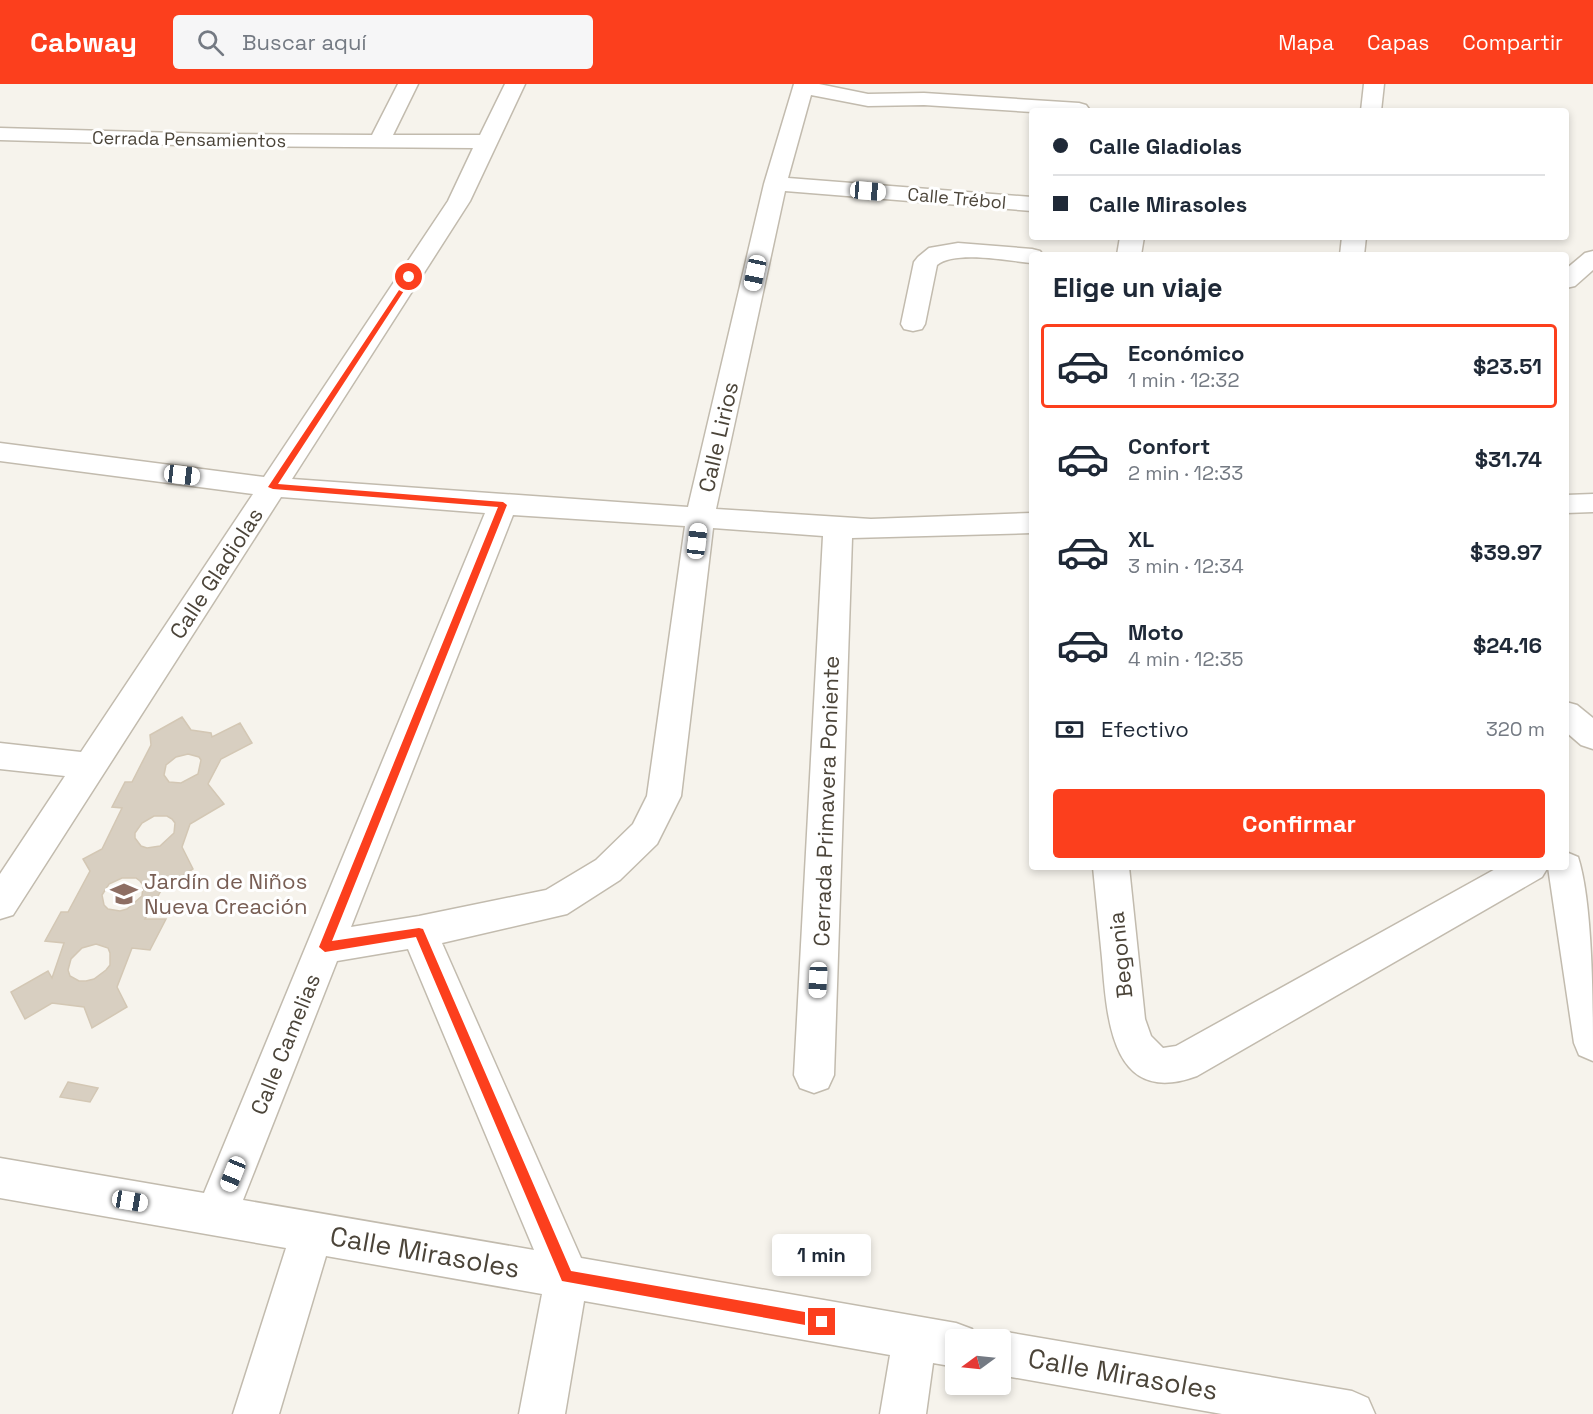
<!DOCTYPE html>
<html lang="es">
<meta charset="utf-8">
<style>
:root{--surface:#fff;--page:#f6f6f7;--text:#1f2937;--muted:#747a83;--line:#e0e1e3;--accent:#fc3f1d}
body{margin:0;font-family:"Space Grotesk",sans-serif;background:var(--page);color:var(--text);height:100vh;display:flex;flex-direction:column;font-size:22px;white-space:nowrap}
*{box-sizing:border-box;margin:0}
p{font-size:20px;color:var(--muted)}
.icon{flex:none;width:33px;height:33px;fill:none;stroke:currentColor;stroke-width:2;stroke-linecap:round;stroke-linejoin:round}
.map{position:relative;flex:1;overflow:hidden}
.side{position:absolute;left:1029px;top:168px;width:540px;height:618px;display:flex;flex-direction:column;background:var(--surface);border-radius:6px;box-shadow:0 3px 9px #0003}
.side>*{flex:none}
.guide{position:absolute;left:1029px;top:24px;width:540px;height:132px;border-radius:6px;box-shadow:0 3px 9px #0003;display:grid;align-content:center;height:132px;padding:0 24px;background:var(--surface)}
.needle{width:39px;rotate:255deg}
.fabs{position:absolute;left:945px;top:1245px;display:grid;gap:12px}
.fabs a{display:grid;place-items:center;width:66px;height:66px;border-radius:6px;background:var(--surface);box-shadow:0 3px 9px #0003;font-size:30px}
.end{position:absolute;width:27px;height:27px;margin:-14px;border:8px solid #fc3f1d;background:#fff;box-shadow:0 0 0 3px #fff}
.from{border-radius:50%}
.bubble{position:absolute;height:42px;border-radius:6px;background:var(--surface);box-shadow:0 3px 9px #0003;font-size:20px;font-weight:700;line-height:42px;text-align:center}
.car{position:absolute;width:18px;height:36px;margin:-18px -9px;border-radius:8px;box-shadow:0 0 4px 2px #0007;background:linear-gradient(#fff 24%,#345 0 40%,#fff 0 76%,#345 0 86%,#fff 0)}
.guide b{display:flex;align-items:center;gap:21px;height:57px;font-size:22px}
.guide b+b{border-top:2px solid var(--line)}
.guide i{width:15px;height:15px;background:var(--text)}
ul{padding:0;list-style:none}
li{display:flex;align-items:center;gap:18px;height:84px;margin:0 12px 9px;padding:0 12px;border:3px solid transparent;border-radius:6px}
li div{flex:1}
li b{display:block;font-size:22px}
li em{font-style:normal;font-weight:700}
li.current{border-color:var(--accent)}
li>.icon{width:54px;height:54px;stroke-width:1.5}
h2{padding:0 24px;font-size:27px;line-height:72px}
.pay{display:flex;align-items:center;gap:15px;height:66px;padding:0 24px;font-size:22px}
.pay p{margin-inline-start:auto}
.cta{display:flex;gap:12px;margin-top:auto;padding:12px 24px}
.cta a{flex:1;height:69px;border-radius:6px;background:var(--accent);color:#fff;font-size:24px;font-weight:700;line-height:69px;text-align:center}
header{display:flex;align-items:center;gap:36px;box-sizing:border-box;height:84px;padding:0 30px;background:var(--accent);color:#fff}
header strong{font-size:28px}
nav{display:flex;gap:33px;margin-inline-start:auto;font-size:21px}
.search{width:420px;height:54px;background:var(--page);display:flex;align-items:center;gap:15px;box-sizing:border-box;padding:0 21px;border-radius:6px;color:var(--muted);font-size:22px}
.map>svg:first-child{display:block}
.building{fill:#d8cfc1;stroke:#d3c7b4;stroke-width:1.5;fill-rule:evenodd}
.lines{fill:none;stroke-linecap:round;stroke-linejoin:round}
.minor-casing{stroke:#c2bbae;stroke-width:3}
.minor{fill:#fff;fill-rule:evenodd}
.route{fill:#fc3f1d}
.labels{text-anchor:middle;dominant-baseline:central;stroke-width:6;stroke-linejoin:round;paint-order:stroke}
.far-street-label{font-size:18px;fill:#4b4439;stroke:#fff}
.street-label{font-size:22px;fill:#4b4439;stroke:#fff}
.education-label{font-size:22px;fill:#785e54;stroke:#fff;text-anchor:start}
.near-street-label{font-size:27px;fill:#4b4439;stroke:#fff}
</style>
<header>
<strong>Cabway</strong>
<div class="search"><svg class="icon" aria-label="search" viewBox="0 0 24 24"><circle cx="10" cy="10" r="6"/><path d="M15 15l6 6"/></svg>Buscar aquí</div>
<nav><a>Mapa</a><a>Capas</a><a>Compartir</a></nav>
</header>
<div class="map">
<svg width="1593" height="1330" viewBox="0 0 1593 1330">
<rect width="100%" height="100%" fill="#f6f3ec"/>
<g class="building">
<path d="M182,633L191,646L211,649L212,653L240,639L252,659L221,675L208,700L224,720L190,740L182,763L193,785L162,805L145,835H166L150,866L132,864L117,903L127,923L92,944L84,923L52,919L25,935L11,908L48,887L52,894L64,859L45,857L61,828H68L90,787L83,775L102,765L122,724L112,723L125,698H132L151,661L150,651ZM188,670L199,673L201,676L198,690L181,699L169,698L164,691L166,681L176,673ZM154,732H167L172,735L175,739L174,749L160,762L147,764L141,762L135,754V749L142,739ZM122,794H136L140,797L143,801L142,812L127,825L120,827L108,825L104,821L102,811L109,800ZM96,860L108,864L110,869V881L106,886L94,895L86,897H79L70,892L68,886L71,875L82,864Z"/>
<path d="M68,998L98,1004L90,1018L60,1013Z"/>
</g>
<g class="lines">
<defs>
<g id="minor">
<path d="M398,0H418L393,51H480L505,0H525L470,117L292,395L688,423L764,100L794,0H819L868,10L924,9L1079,19L1086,21L1089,25L1088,27L1032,28L924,21L868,22L811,11L788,94L1032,113V127L785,107L716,425L871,435L1032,429V449L852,454L834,991L828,1004L814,1009L800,1004L794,991L823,452L713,444L681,712L657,760L620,796L567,830L442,859L581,1174L956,1239L972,1245L976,1256H956V1283L933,1279L926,1330H880L890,1271L584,1217L565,1330H519L542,1210L326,1172L279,1330H233L286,1164L0,1114V1074L204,1109L485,429L281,413L13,831L0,835V790L65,692L0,685V659L81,668L253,410L0,377V359L264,393L448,117L473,64L214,62L0,56V44L214,50L372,51ZM513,431L685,442L647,712L633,740L596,776L546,806L419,832L351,843ZM408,865L534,1166L243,1116L337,877Z"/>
<path d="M1364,0H1384L1381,27H1361Z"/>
<path d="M1120,153H1144L1141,171H1117Z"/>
<path d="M1342,153H1366L1364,171H1340Z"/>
<path d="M958,159L1032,165L1040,167L1043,171H1032V179C1009,177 955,166 937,181L925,240L922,245L913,247L904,245L901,240L914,178L918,173L929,164Z"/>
<path d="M1593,167V186L1575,202L1566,204V185L1585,169Z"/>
<path d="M1593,410V428L1566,429V411Z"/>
<path d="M1566,618L1577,621L1593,634V665L1581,661L1566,648Z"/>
<path d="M1566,768L1578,773C1593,819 1593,923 1593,977L1579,971L1574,959L1548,783H1566Z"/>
<path d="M1093,783H1129L1145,935L1151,952L1163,964L1176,962L1499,783H1548L1542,793L1197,992C1111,1024 1107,934 1102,874C1099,844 1096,813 1093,783Z"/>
<path d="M1000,1247L1352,1307L1368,1314L1375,1330H1222L1000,1291V1256H983Z"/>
</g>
</defs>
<use href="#minor" class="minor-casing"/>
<use href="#minor" class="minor"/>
</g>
<path class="route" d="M409,191L413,193L278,400L503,418L507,421L332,857L419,844L423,845L571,1187L822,1231L827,1233L829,1238L827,1242L822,1244L562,1197L416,853L325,868L319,863L498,423L273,405L268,403Z"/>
<defs>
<symbol id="school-bare" viewBox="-9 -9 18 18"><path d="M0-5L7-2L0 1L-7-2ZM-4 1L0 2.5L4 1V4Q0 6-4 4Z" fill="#8d6e63" stroke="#fff" stroke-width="2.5" paint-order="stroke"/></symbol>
</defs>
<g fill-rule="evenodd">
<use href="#school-bare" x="105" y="791" width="38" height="38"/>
</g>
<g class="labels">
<g class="far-street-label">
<text transform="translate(189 55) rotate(1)">Cerrada Pensamientos</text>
<text transform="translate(957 114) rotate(5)">Calle Trébol</text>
</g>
<g class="street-label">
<text transform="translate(718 353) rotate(-77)">Calle Lirios</text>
<text transform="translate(216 489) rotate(-57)">Calle Gladiolas</text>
<text transform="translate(826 717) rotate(-88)">Cerrada Primavera Poniente</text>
<text transform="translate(1120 871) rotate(-96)">Begonia</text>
<text transform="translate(285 960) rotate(-68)">Calle Camelias</text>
</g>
<g class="education-label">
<text x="144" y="797">Jardín de Niños<tspan x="144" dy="25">Nueva Creación</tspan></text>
</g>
<g class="near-street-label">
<text transform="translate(425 1168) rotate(10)">Calle Mirasoles</text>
<text transform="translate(1123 1290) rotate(10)">Calle Mirasoles</text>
</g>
</g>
</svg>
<div class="fabs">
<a><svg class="needle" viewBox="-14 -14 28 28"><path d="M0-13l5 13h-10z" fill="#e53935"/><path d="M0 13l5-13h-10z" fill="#747a83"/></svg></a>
</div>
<i class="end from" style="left:409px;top:193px"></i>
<i class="end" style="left:822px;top:1238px"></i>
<div class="bubble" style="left:772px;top:1150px;width:99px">1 min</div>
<i class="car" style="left:868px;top:107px;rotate:95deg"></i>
<i class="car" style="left:755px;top:189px;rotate:192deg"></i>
<i class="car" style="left:182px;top:391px;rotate:97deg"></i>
<i class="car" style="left:697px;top:457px;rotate:7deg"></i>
<i class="car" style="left:818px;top:896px;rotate:183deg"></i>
<i class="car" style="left:233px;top:1090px;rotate:202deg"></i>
<i class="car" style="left:130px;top:1117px;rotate:100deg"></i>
<div class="guide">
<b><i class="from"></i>Calle Gladiolas</b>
<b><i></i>Calle Mirasoles</b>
</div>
<section class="side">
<h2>Elige un viaje</h2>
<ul>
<li class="current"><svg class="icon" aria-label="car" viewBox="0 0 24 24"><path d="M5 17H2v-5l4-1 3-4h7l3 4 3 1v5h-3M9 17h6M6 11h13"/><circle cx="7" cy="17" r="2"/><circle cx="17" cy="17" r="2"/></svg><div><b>Económico</b><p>1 min · 12:32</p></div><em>$23.51</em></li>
<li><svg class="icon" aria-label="car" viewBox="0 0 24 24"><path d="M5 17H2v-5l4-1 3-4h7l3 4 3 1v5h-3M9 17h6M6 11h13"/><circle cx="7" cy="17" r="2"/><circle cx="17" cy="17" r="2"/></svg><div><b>Confort</b><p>2 min · 12:33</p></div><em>$31.74</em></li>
<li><svg class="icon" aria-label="car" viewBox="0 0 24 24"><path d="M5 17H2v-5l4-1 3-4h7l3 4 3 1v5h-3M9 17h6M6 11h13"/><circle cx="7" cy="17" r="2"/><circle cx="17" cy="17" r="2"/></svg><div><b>XL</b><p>3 min · 12:34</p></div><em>$39.97</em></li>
<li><svg class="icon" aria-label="car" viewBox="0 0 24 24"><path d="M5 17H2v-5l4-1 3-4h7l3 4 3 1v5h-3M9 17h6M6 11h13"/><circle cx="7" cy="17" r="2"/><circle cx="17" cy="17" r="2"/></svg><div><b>Moto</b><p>4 min · 12:35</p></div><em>$24.16</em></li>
</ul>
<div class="pay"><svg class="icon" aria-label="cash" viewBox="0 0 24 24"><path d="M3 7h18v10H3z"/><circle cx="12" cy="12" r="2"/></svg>Efectivo<p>320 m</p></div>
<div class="cta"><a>Confirmar</a></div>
</section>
</div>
